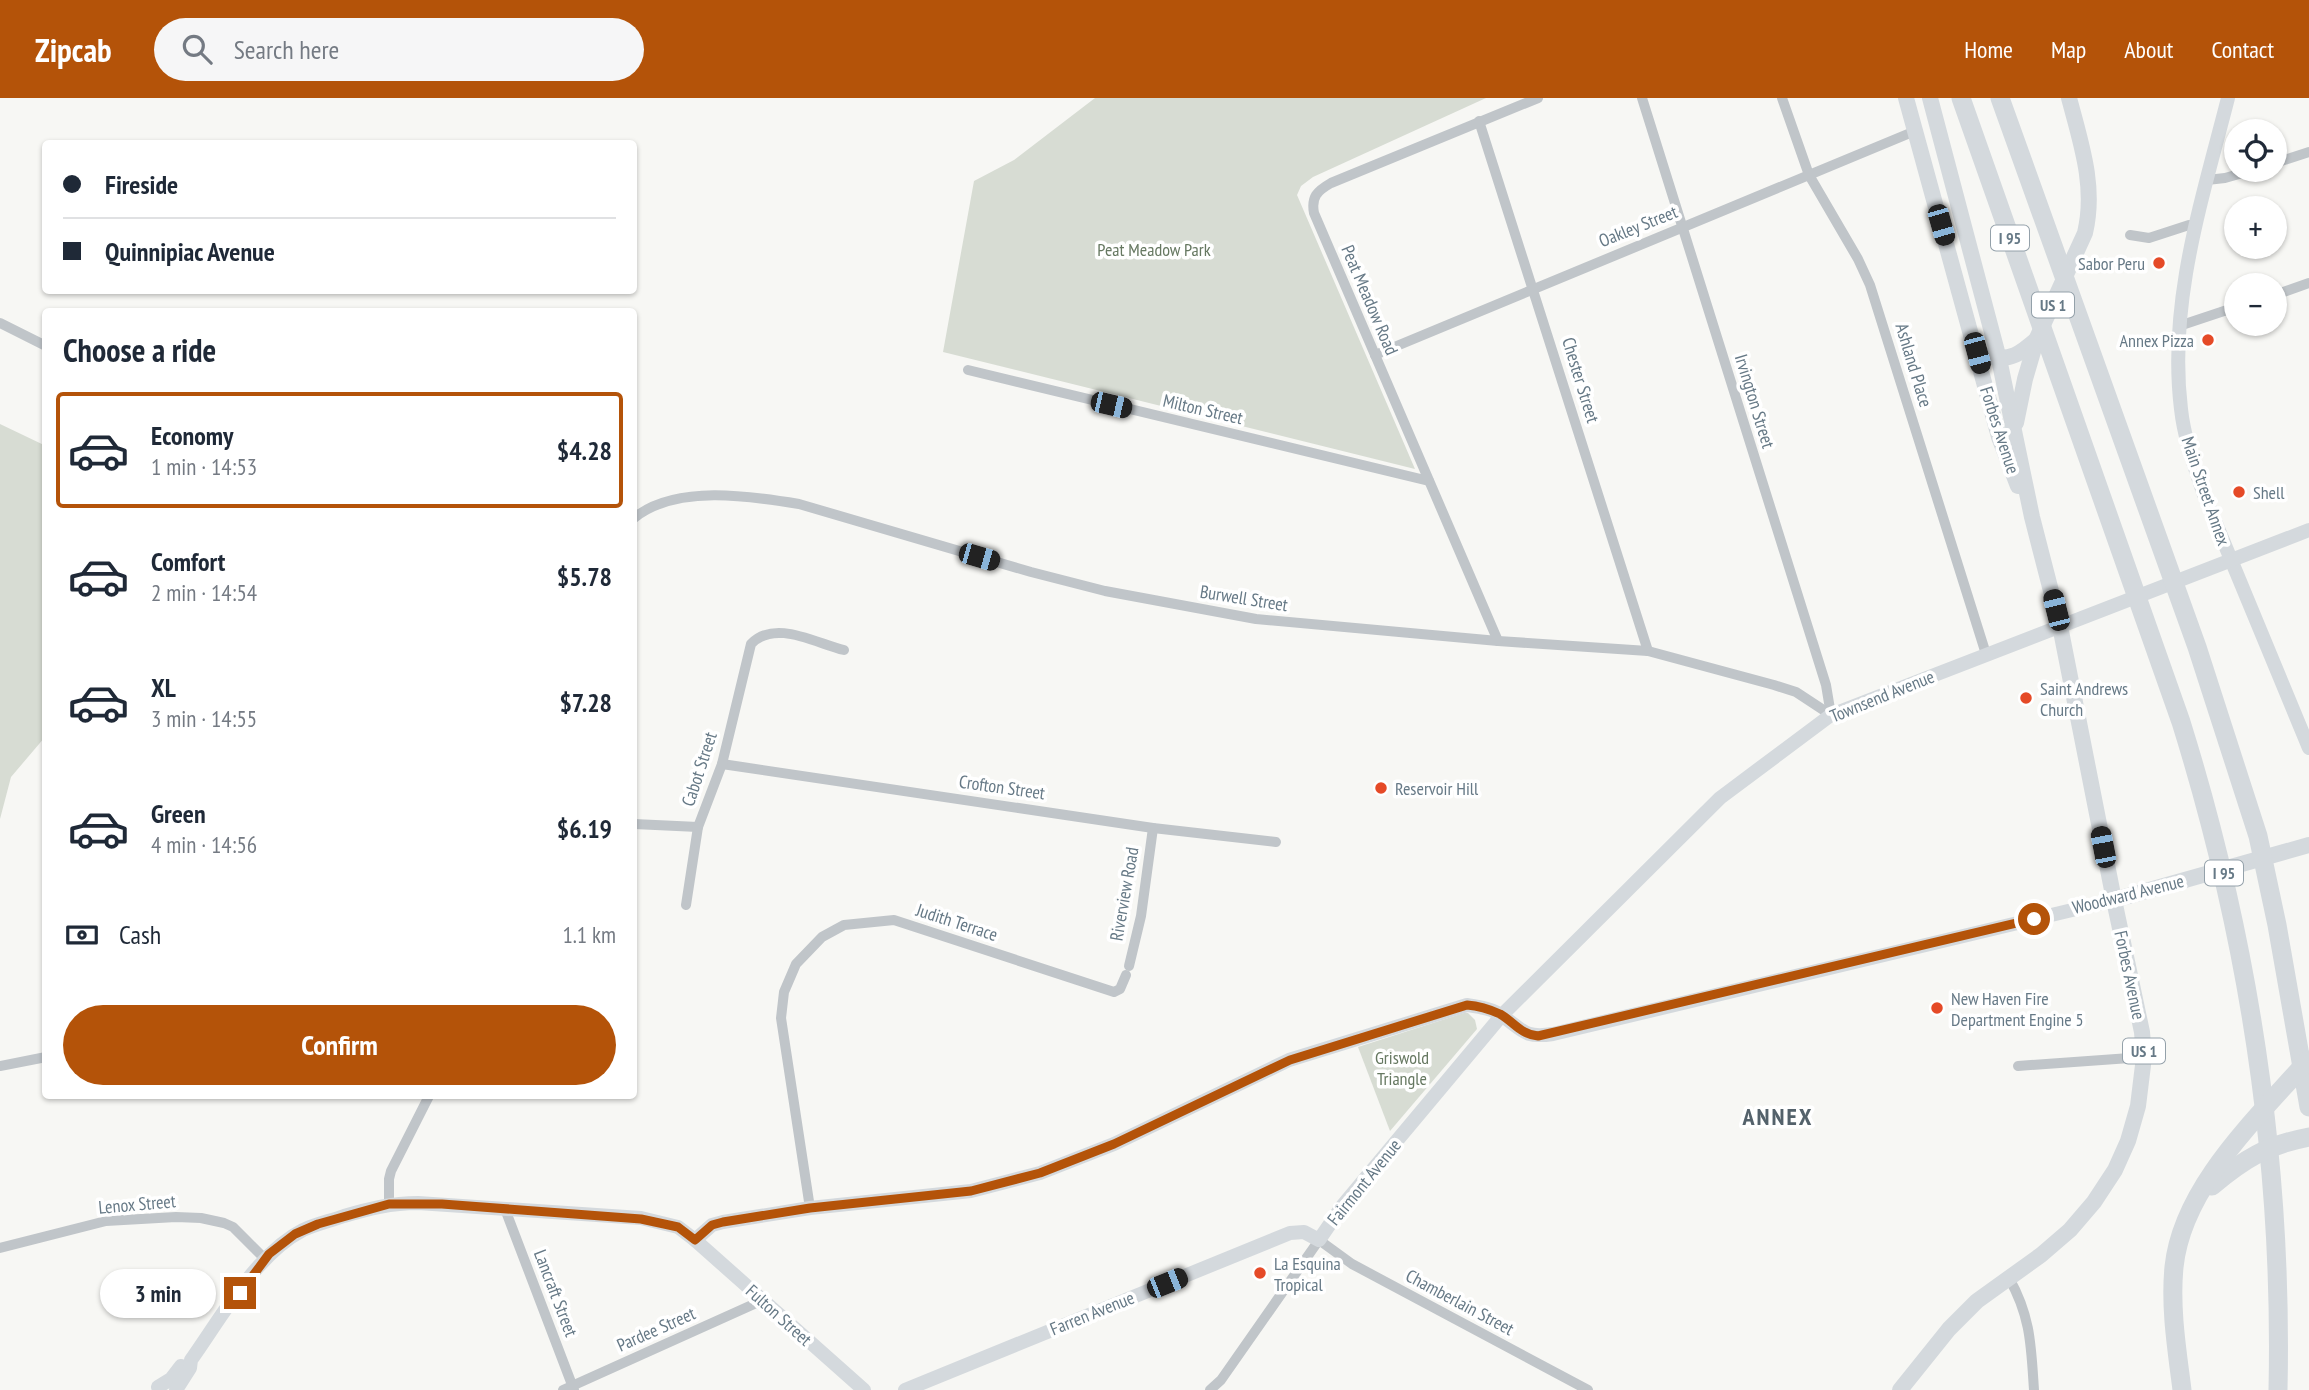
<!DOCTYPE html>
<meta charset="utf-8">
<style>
:root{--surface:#fff;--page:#f6f6f7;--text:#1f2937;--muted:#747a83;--line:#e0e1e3;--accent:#b45309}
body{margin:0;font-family:"PT Sans Narrow",sans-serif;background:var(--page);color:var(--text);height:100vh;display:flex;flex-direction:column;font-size:26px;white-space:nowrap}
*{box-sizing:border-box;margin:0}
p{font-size:23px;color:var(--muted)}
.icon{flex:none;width:38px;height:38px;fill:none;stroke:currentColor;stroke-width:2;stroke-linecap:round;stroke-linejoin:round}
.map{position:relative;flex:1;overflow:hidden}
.panel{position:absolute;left:42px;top:210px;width:595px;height:791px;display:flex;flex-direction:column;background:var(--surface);border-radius:7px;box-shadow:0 2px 5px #0004}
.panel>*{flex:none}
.banner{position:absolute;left:42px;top:42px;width:595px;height:154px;border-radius:7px;box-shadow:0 2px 5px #0004;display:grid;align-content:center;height:154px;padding:0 21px;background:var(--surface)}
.controls{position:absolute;left:2224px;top:21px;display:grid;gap:14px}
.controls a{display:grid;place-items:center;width:63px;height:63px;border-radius:50%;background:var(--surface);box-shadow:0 2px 5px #0004;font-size:35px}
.end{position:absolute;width:32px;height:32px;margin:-16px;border:9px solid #b45309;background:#fff;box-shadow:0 0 0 4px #fff}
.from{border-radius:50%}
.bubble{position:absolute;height:49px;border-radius:24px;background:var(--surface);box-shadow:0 2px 5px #0004;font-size:23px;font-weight:700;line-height:49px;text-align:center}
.car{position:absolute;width:21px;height:42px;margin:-21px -10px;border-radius:9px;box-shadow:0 0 5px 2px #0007;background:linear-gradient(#222 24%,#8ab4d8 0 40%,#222 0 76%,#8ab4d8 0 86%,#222 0)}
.banner b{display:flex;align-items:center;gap:24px;height:66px;font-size:26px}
.banner b+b{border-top:2px solid var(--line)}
.banner i{width:18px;height:18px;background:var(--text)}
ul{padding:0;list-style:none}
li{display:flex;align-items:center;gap:21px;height:116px;margin:0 14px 10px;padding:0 7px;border:4px solid transparent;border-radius:7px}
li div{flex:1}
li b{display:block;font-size:26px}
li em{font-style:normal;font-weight:700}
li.on{border-color:var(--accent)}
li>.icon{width:63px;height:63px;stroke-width:1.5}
h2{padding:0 21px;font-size:32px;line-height:84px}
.pay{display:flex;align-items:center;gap:18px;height:77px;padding:0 21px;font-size:26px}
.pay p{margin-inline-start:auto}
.cta{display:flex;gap:14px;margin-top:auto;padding:14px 21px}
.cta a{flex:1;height:80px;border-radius:42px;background:var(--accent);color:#fff;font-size:28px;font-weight:700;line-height:80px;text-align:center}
header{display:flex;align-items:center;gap:42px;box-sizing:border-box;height:98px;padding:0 35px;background:var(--accent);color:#fff}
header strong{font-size:33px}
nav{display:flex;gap:38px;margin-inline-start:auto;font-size:24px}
.search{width:490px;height:63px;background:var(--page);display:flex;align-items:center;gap:18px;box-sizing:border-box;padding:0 24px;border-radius:38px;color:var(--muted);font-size:26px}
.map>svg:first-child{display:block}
.green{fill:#d7dcd3}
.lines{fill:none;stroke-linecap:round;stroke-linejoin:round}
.street{stroke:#c0c5c9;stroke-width:10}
.secondary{stroke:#d4d9dd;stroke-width:14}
.primary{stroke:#d4d9dd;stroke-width:16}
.highway{stroke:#d4d9dd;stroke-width:19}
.route{stroke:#b45309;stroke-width:9}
.poi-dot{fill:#e54a27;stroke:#fff;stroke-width:2.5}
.labels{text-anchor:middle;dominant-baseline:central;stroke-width:7;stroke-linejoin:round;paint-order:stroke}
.shield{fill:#fff;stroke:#94a1aa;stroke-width:2}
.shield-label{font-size:16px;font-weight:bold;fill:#667986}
.street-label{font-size:18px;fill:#667986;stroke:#fff}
.park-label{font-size:18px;fill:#667861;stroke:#fff}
.poi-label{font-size:18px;fill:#667986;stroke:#fff;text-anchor:start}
.district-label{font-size:24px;font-weight:bold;letter-spacing:2px;fill:#54626b;stroke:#fff}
</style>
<header>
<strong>Zipcab</strong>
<div class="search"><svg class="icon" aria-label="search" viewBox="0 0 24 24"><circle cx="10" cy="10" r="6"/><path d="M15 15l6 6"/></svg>Search here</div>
<nav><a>Home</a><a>Map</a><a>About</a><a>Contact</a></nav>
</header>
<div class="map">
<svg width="2309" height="1292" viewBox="0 0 2309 1292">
<rect width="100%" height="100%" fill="#f7f7f4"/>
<g class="green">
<path d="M1095,0H1486L1313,79L1301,88L1297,97L1415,371L943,254L974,83L1014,62Z"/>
<path d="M0,326L46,348L45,639L11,679L0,721Z"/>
<path d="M1464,915H1468L1475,922L1477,931L1390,1033L1358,949Z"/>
</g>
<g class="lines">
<g class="street">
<path d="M1642,0L1826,587L1831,617"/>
<path d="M1782,0L1809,77L1858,161L1870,187L1986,556"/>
<path d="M1479,23L1648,553"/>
<path d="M2275,65L2309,54"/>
<path d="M2207,82L2225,80L2253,72"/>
<path d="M2130,137L2149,140L2189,127L2195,128"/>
<path d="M2275,197L2309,185"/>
<path d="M0,225L46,248"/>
<path d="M2179,228L2236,209"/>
<path d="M1375,257L1915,33"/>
<path d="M968,272L1429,383"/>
<path d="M634,420C676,386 750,398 799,406L1031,474L1105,493L1256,521L1498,543L1648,553L1774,587L1796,594L1831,617"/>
<path d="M1498,543L1314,115C1311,99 1317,93 1331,85L1538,0"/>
<path d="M722,666L1153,730L1276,744"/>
<path d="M634,726L698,729"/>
<path d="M686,807L698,729L722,666L751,546C775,521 815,545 844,552"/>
<path d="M1129,868L1141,818L1153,730"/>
<path d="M0,968L46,959"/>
<path d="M2018,968L2144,959"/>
<path d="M389,1106V1081L391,1073L429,998"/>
<path d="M810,1110L781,920L784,894L796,866L822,839L844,827L894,822L1114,894L1120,891L1126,877"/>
<path d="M505,1111L574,1292"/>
<path d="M0,1150L106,1123L176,1119L201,1120L224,1125L233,1129L265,1161"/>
<path d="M2009,1180C2031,1219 2031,1248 2034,1292"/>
<path d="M563,1292L763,1202"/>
<path d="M1210,1292L1221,1282L1319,1142L1352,1166L1588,1292"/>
</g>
<g class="secondary">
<path d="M2228,0C2202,102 2168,205 2181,311C2184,339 2194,367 2203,394L2309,650"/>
<path d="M695,1142L712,1127L723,1124L810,1110L971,1093L1040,1075L1114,1046L1289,962L1467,907C1480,909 1494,911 1504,919C1524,934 1526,940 1553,936L2114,802"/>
<path d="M158,1289L171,1281L181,1268"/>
<path d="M176,1292L190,1270L191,1262C221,1220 256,1156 303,1132C316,1126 330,1123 344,1118C368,1111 391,1105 418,1105L641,1120L678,1129L695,1142L864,1292"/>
<path d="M905,1292L1290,1135L1304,1134L1319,1142L1343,1107L1502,917L1720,700L1831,617L2309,432"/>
</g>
<g class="primary">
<path d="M1906,0L1999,339L2018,388"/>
<path d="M1989,258C2010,264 2021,255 2037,241"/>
<path d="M2016,325L2025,281L2037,240L2085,135C2096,89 2081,45 2069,0"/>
<path d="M2114,802L2309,747"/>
<path d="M1900,1292L1949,1231L1977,1203L2041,1157L2070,1132L2094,1104L2115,1072L2128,1043L2138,1008L2144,959L2142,934L2114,802L2060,528L2032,419L1999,261L1930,0"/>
</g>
<g class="highway">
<path d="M1961,0L2181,624C2249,842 2283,1064 2278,1292"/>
<path d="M2000,0L2197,549L2258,738L2277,827L2309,1009"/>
<path d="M2212,1088C2244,1061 2267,1047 2309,1039"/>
<path d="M2182,1292C2177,1252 2170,1210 2174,1169C2182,1089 2257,1020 2308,962"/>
</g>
</g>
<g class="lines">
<path class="route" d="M240,1195L269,1156L295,1136L318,1126L389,1106H442L641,1121L678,1129L695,1142L712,1127L723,1124L810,1110L971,1093L1040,1075L1114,1046L1290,962L1467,907C1479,908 1489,911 1500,916C1514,924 1520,936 1538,938L2034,821"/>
</g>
<g class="poi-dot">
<circle cx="2159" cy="165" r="7"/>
<circle cx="2208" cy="242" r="7"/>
<circle cx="2239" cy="394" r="7"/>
<circle cx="2026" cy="600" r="7"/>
<circle cx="1381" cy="690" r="7"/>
<circle cx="1937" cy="910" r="7"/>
<circle cx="1260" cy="1175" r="7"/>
</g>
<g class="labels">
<g class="shield">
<rect x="1991" y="127.5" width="38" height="25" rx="5"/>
<rect x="2032" y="194.5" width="42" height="25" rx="5"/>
<rect x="2205" y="762.5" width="38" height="25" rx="5"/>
<rect x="2123" y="940.5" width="42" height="25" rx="5"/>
</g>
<g class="shield-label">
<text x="2010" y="140">I 95</text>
<text x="2053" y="207">US 1</text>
<text x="2224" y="775">I 95</text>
<text x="2144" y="953">US 1</text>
</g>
<g class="street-label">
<text transform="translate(1638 128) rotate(-22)">Oakley Street</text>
<text transform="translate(1370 202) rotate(67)">Peat Meadow Road</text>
<text transform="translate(1914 267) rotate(73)">Ashland Place</text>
<text transform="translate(1581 282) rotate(73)">Chester Street</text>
<text transform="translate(1755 303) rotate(73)">Irvington Street</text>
<text transform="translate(1203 311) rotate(13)">Milton Street</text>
<text transform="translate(2000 332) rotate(72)">Forbes Avenue</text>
<text transform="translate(2206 393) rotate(71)">Main Street Annex</text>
<text transform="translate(1244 500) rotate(9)">Burwell Street</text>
<text transform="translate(1882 598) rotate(-22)">Townsend Avenue</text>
<text transform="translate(699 671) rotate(-72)">Cabot Street</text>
<text transform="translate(1002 689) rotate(8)">Crofton Street</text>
<text transform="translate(1124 796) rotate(-80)">Riverview Road</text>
<text transform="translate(2128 796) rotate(-14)">Woodward Avenue</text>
<text transform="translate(957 824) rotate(18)">Judith Terrace</text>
<text transform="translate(2130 877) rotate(78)">Forbes Avenue</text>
<text transform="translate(1364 1084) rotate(-51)">Fairmont Avenue</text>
<text transform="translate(137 1106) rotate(-5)">Lenox Street</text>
<text transform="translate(556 1195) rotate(69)">Lancraft Street</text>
<text transform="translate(1460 1204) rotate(28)">Chamberlain Street</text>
<text transform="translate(1092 1215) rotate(-22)">Farren Avenue</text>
<text transform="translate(779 1217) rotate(42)">Fulton Street</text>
<text transform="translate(656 1231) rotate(-24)">Pardee Street</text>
</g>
<g class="park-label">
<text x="1154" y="151">Peat Meadow Park</text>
<text x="1402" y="959">Griswold<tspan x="1402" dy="21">Triangle</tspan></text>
</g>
<g class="poi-label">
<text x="2145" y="165" text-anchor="end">Sabor Peru</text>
<text x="2194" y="242" text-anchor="end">Annex Pizza</text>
<text x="2253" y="394">Shell</text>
<text x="2040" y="590">Saint Andrews<tspan x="2040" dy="21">Church</tspan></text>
<text x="1395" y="690">Reservoir Hill</text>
<text x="1951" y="900">New Haven Fire<tspan x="1951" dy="21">Department Engine 5</tspan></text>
<text x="1274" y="1165">La Esquina<tspan x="1274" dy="21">Tropical</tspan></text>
</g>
<g class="district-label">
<text x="1778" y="1018">ANNEX</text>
</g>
</g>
</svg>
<div class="controls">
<a><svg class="icon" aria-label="locate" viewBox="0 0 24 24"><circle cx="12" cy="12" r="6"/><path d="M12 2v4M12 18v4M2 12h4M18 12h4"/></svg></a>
<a>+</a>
<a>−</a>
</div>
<i class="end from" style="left:2034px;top:821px"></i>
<i class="end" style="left:240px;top:1195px"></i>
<div class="bubble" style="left:100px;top:1171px;width:116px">3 min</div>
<i class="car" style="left:1941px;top:127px;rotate:164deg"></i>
<i class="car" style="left:1977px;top:255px;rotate:165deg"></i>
<i class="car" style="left:1111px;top:307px;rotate:103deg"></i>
<i class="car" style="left:979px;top:459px;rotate:106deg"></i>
<i class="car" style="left:2056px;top:512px;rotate:346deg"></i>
<i class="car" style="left:2103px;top:749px;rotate:349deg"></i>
<i class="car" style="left:1167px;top:1185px;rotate:68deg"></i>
<div class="banner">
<b><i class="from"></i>Fireside</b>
<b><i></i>Quinnipiac Avenue</b>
</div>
<section class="panel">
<h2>Choose a ride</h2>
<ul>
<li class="on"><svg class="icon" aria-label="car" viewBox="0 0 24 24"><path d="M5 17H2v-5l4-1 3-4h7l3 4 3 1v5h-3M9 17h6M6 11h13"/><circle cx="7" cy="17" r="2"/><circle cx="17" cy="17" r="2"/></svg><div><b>Economy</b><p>1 min · 14:53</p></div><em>$4.28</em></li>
<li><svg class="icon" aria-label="car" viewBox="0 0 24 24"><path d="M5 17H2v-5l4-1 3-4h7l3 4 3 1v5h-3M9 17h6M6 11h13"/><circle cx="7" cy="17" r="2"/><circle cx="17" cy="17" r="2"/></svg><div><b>Comfort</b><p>2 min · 14:54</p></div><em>$5.78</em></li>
<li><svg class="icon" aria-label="car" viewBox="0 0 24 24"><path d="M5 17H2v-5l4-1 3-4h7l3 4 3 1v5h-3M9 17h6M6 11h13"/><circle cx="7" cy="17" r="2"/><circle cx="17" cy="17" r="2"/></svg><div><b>XL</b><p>3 min · 14:55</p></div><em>$7.28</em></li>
<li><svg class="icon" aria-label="car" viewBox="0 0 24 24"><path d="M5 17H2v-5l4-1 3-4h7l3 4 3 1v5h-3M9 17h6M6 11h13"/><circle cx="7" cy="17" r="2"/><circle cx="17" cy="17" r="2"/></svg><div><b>Green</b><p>4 min · 14:56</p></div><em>$6.19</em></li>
</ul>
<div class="pay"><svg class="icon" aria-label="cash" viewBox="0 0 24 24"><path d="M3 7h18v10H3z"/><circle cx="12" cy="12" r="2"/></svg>Cash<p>1.1 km</p></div>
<div class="cta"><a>Confirm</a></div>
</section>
</div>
